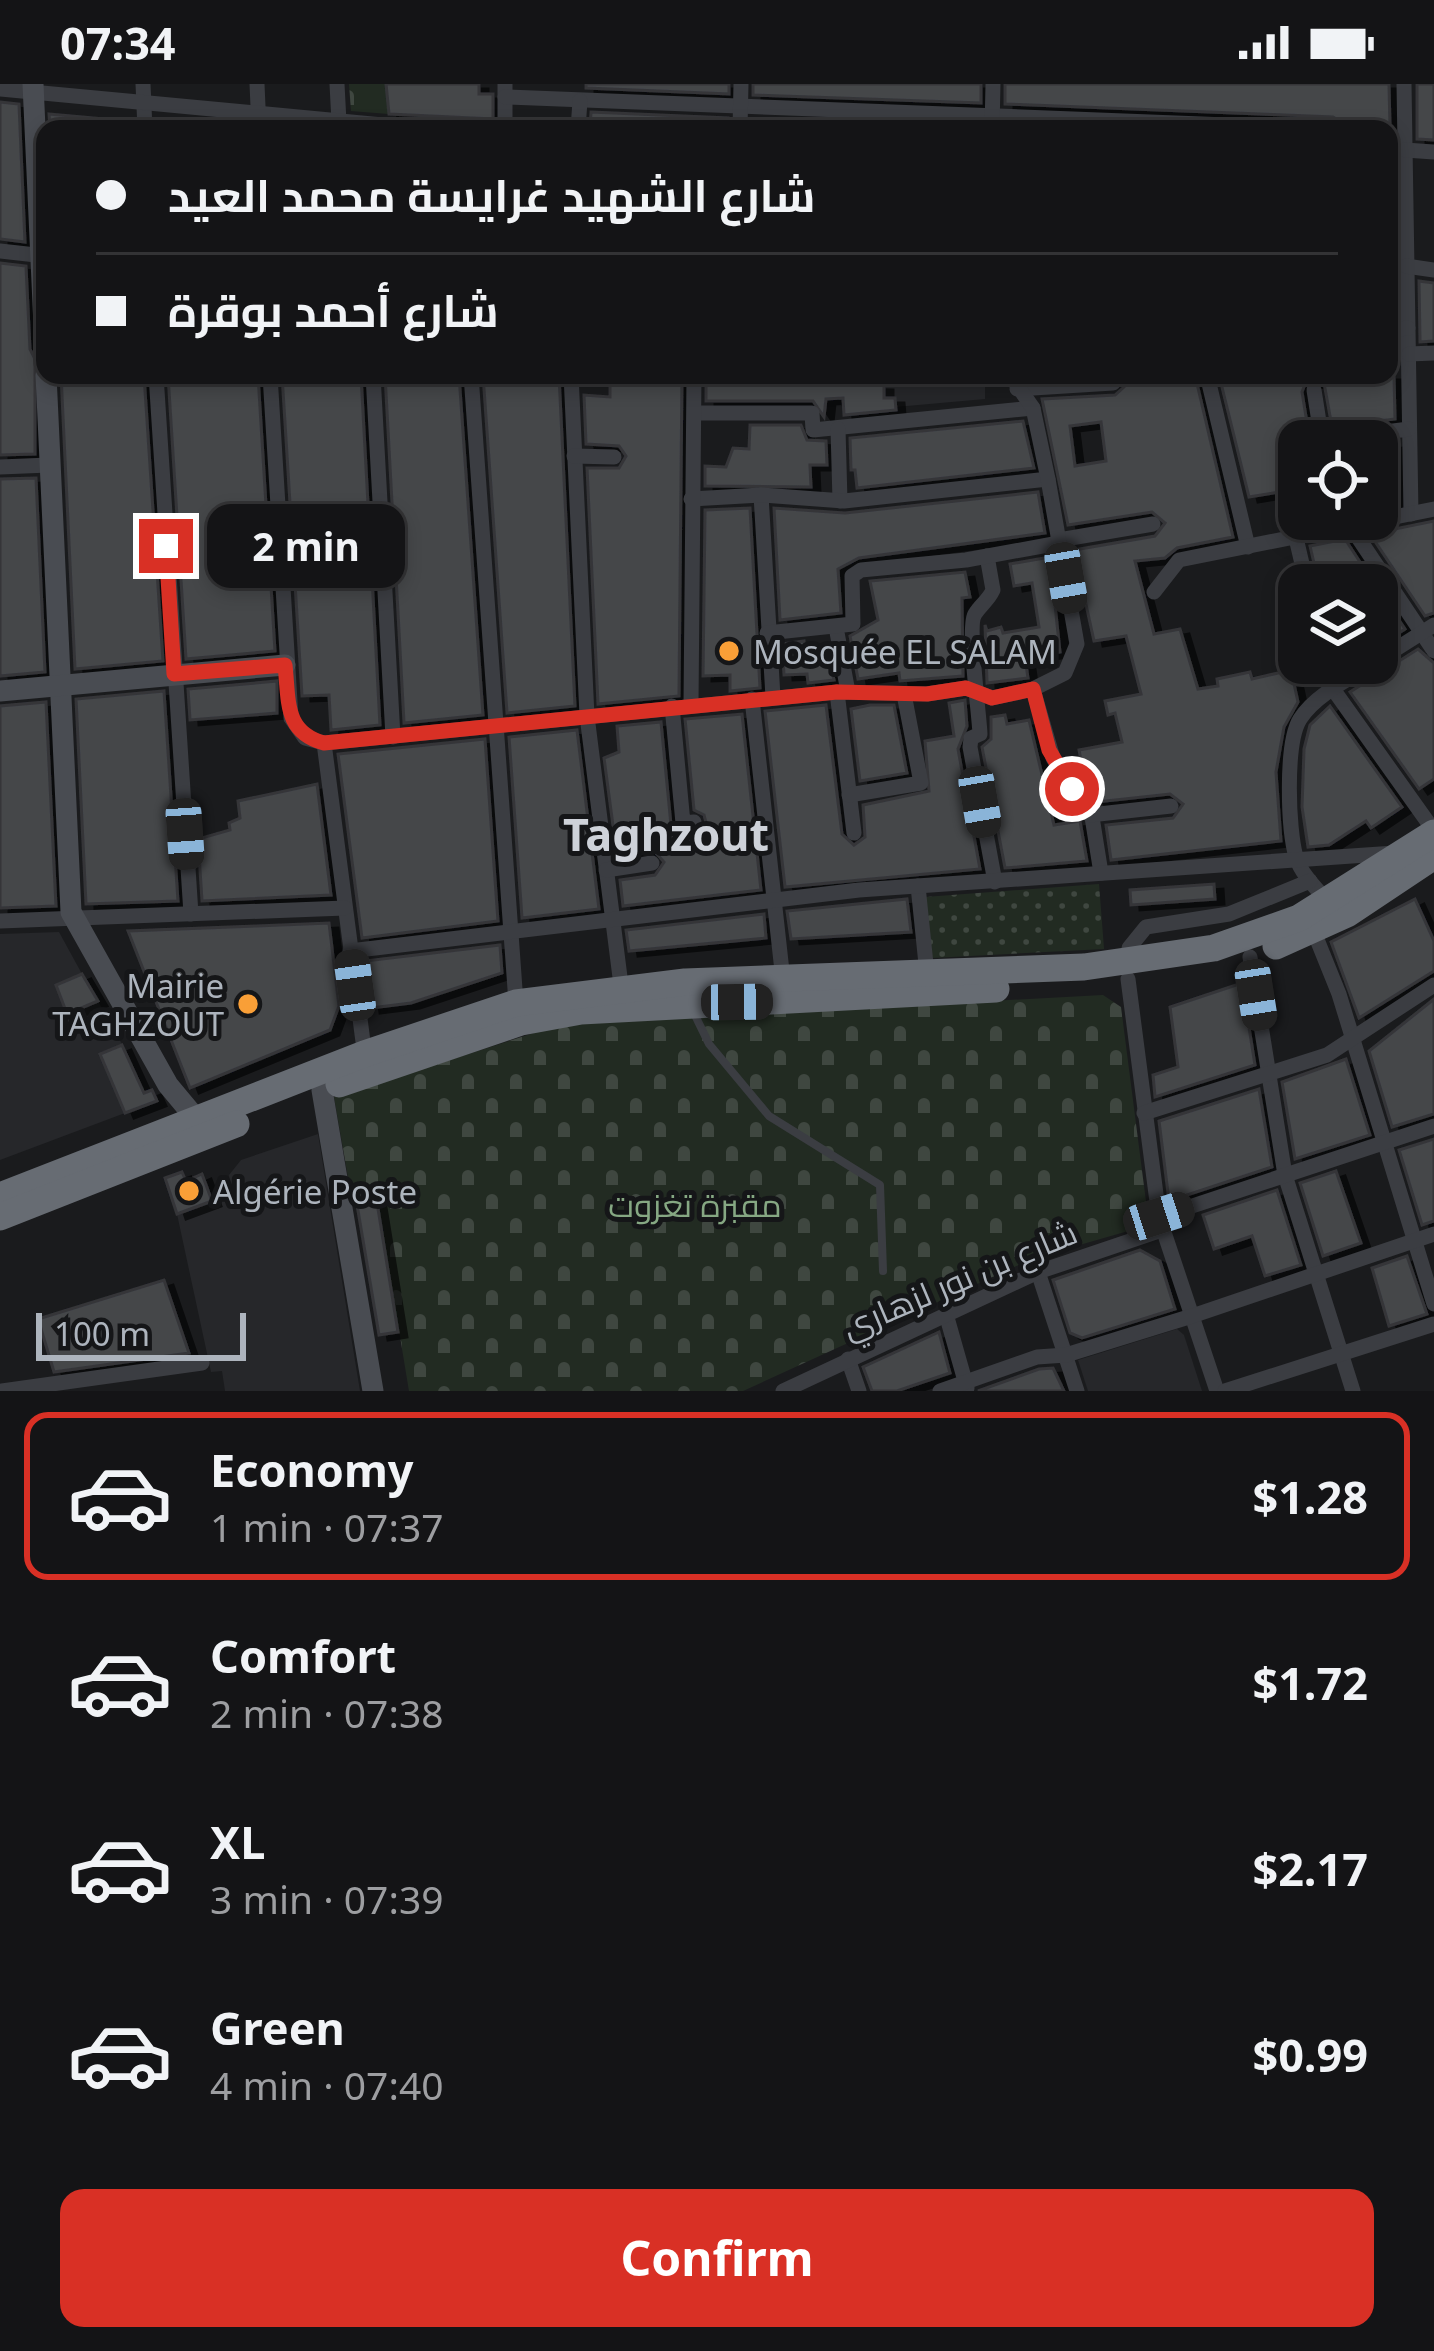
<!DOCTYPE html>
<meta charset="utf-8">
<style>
:root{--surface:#141416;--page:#212123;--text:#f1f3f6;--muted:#9d9ea1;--line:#333335;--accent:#d93025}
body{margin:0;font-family:"Noto Sans",Cairo,sans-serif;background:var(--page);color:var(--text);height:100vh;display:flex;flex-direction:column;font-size:45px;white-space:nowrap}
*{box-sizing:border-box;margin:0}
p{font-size:39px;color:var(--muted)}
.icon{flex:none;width:66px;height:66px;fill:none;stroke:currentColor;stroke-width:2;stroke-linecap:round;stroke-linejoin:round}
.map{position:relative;height:1307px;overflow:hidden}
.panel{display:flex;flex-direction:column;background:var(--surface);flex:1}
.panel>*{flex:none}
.top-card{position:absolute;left:36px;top:36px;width:1362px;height:264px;border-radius:24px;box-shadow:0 6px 18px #0003,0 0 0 3px var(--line);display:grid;align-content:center;height:264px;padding:0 60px;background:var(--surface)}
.fabs{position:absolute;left:1278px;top:336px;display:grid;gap:24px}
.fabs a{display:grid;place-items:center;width:120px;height:120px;border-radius:24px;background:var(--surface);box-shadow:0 6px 18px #0003,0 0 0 3px var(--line);font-size:60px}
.scale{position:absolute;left:36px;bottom:30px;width:210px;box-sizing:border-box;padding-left:12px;border:6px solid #adb4bd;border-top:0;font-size:33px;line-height:42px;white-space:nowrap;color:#adb4bd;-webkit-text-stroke:9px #151618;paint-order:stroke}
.end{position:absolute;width:54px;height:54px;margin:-27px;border:15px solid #d93025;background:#fff;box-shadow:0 0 0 6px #fff}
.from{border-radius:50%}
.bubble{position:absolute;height:84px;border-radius:24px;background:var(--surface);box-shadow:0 6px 18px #0003,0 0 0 3px var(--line);font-size:39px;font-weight:700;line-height:84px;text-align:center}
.car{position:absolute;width:36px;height:72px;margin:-36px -18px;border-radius:15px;box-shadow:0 0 9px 3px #0007;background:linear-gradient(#222 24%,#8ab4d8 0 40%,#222 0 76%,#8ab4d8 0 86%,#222 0)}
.top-card b{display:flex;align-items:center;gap:42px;height:114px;font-size:45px}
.top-card b+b{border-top:3px solid var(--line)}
.top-card i{width:30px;height:30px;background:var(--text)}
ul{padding:21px 0 0;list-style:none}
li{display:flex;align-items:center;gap:36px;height:168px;margin:0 24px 18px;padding:0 36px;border:6px solid transparent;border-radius:24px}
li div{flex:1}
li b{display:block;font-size:45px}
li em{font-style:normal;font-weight:700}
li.current{border-color:var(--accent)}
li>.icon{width:108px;height:108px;stroke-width:1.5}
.action{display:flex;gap:24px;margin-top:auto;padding:24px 60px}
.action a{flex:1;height:138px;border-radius:24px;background:var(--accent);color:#fff;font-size:48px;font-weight:700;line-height:138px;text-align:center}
.status{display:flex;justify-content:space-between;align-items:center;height:84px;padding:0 60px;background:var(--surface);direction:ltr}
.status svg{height:33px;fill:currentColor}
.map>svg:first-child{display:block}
.built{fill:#26272a}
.grass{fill:url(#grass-dots)}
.cemetery{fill:url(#cemetery-stones)}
.building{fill:#44464a;stroke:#343539;stroke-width:3;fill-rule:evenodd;filter:url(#shadow)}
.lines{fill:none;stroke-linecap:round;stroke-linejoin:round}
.lane{stroke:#3b3d42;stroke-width:8}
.street{stroke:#3b3d42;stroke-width:15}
.secondary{stroke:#494c52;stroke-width:21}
.highway{stroke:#676c73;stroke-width:27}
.route{stroke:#d93025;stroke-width:15}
.poi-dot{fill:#f99f37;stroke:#151618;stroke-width:4.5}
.labels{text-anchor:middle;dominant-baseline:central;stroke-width:10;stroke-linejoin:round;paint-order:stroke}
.poi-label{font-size:33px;fill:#adb4bd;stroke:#151618;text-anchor:start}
.park-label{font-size:33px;fill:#86a883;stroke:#151618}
.street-label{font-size:33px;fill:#adb4bd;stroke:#151618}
.district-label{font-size:45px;font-weight:bold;fill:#ced2d9;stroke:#151618}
</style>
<div class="status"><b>07:34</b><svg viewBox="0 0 49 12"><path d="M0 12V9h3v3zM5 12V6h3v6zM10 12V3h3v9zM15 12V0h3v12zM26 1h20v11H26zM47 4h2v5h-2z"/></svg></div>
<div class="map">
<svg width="1434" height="1307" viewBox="0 0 1434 1307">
<defs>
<pattern id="grass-dots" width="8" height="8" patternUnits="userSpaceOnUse" patternTransform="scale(3)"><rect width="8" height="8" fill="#222b22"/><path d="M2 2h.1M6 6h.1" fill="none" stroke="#3f4740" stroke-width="1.8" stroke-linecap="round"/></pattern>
<pattern id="cemetery-stones" width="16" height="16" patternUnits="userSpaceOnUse" patternTransform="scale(3)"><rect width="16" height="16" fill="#222b22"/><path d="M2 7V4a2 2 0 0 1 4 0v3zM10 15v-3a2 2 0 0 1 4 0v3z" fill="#3f4740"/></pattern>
<filter id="shadow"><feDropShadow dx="9" dy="5" stdDeviation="0" flood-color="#0009"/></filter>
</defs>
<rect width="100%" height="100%" fill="#1a1b1d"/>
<g class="built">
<path d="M848,291H985V315L896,323L895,314H884L883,301L847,300Z"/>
<path d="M59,848L82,890L56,901L67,929L98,917L122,960L100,970L125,1029L0,1076V850Z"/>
<path d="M318,1050L360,1307H225L222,1287L211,1288L177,1130L231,1109L229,1091L241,1076Z"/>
<path d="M1177,1245L1184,1251L1202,1307H1088L1078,1276Z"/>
</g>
<path class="grass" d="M1099,800L1104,865L932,874L925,813Z"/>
<g class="cemetery">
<path d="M349,0H386L389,30L351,27Z"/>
<path d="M1103,911L1121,923L1149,1141L1034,1174L743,1307H409L376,1107L351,1110L334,1013L562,940Z"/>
</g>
<g class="building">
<path d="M386,0H479V10H493V35L389,30Z"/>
<path d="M586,0H729V10L586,4Z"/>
<path d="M753,0H981V19L753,11Z"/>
<path d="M1005,0H1389L1390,42L1344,40L1333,33L1005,20Z"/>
<path d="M1417,0H1434V56L1417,55Z"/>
<path d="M0,18L19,20L25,158L0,155Z"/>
<path d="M591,28L728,34V45H590Z"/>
<path d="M49,30L128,37V45H50Z"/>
<path d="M752,35L980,43V45H752Z"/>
<path d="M0,179L26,182L30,265L35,275V370L0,371Z"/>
<path d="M1419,197L1434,199V257L1420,258Z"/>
<path d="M61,291H144L163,577L75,585Z"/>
<path d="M168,291H258L275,567L186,575Z"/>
<path d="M282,291H361L380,641L331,646L329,611L302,612Z"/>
<path d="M385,291H459L483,631L404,639Z"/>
<path d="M483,291H559L575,622L507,629Z"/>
<path d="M610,291H682L679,612L598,620L587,384H619L626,372L619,362L586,360L584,311L610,313Z"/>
<path d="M706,291H848L847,300L884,301V314H895L896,326L844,331L843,314L826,315L824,333L813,317H706Z"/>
<path d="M1122,291H1195L1233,453L1177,464L1165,474L1135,477L1154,550L1180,545L1198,605L1218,602L1217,595L1250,588L1252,595L1291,586L1298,618L1284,643L1276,688L1281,757L1111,776L1106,741L1173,734L1183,720L1170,710L1097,718L1086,702L1079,666L1122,658L1115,629L1108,631L1105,617L1141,610L1126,552L1094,557L1074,466L1155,452L1165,439L1152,428L1068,441L1042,315L1115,311L1124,303ZM1101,338L1106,377L1075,382L1070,342Z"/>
<path d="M1219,291H1394L1395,335L1332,343L1324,299L1306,298L1302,308L1310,357H1299V435H1323L1285,443L1279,408L1249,413Z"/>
<path d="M1023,337L1034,384L857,404L855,386H851L850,354Z"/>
<path d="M750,341H801L807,356L826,357L827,381H810L811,403L705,402V382L726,383L733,364L749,365Z"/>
<path d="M1395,359L1396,420L1377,424V361Z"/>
<path d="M36,394L45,588L0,592V395Z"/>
<path d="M1038,408L1045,449L859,474L838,485L841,529L780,536L774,424L845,429Z"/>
<path d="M750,424L760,604L730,607V591L703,592L705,426Z"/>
<path d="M1434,437V529L1425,532L1370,450Z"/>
<path d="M1345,455L1375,501H1319L1310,462Z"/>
<path d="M1050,473L1060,568L1025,573L1028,594L987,599L985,541L987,547L1001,543L1003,549L1039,543L1032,499L1014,502L1010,480Z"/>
<path d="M965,488L970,513L962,514L963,592L900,597L899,589L858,595L850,552L878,536L870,497Z"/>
<path d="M1377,503L1405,545L1377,563Z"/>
<path d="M804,557L805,572H829L834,596L808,599L807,590L784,591L782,560Z"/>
<path d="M1418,565L1434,579V695L1419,705L1350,608Z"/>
<path d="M277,597V629L190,636L188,605Z"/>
<path d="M164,607L178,817L86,820L76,615Z"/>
<path d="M965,616L967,642L958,665L980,785L785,803L765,627L826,621L842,750L854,761L865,753L863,721L929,707L925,657L954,652L949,619Z"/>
<path d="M46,618L56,822L0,824V622Z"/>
<path d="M870,621H894L907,689L860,697L851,625Z"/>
<path d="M1330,622L1402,723L1371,744L1366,737L1329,761L1308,763L1302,723L1304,665L1310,641Z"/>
<path d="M742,630L761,806L623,822L620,796L655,791L664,778L655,768L617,772L604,674L619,668L617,642L661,638L671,741L697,760L708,746L704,731L694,726L685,635Z"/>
<path d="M1005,631L1007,640L1029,636L1054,741L1080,737L1087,777L1005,784L982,663L991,655V633Z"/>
<path d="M577,646L599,825L522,834L509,653Z"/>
<path d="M485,655L498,837L362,854L338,670Z"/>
<path d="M317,700L331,811L202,817L198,755L230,746L229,739L240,734L238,717Z"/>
<path d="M1214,800L1215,815L1131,821L1130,806Z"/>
<path d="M907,815L911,848L791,855L787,827Z"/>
<path d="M1415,815L1434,857V887L1359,934L1331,858Z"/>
<path d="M764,830L766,854L629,867L626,846Z"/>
<path d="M329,839L339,922L330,946L190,1004L128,847Z"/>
<path d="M500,861L502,889L411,919L371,924L365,877Z"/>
<path d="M82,890L98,917L67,930L56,901Z"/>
<path d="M1242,899L1255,981L1155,1013L1153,991L1178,983L1170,923Z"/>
<path d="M1434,915V1030L1392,1043L1369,967Z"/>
<path d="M122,961L144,1009L152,1006L157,1017L125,1029L100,970Z"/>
<path d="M1346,975L1370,1051L1295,1075L1282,998Z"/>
<path d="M1259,1005L1272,1083L1169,1117L1159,1037Z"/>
<path d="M1434,1055V1137L1422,1141L1399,1066Z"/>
<path d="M1336,1087L1361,1159L1323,1172L1300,1099Z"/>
<path d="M182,1088L186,1097L202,1090L212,1117L177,1130L165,1094Z"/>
<path d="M375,1106L398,1248L379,1251L355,1109Z"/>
<path d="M1277,1106L1301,1181L1265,1192L1252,1152L1214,1165L1203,1131Z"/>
<path d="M1140,1166L1160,1177L1175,1225L1082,1254L1070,1249L1053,1196Z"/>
<path d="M1407,1172L1427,1230L1389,1242L1372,1184Z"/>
<path d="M164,1196L189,1269L54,1288L38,1235Z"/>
<path d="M939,1248L950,1289L897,1307H872L863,1283Z"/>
<path d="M1053,1284L1064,1307H978L1039,1285Z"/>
</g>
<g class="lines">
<path class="lane" d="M692,925L709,960L769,1032L880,1101L883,1187"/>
<g class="street">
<path d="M143,0L145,45"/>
<path d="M257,0L259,45"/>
<path d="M337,0L339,38"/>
<path d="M505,0V45"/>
<path d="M1404,0L1411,430"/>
<path d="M0,5L425,45"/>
<path d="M505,13L1333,45"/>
<path d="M578,45L580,17"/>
<path d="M740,45L741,0"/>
<path d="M992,45L993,0"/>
<path d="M1405,66L1434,68"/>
<path d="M0,167L45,172"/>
<path d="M1406,182L1434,186"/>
<path d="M1389,246L1408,244"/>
<path d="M1409,270L1434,269"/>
<path d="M156,291L191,830"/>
<path d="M270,291L291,634L305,654L324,659L365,973"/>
<path d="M373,291L393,653"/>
<path d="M471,291L516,919"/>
<path d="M571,291L587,632L622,909"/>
<path d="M1207,291L1248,463"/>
<path d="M1017,305L1113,299"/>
<path d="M1314,306L1322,357"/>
<path d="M695,329H812L813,346L1033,324"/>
<path d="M838,345L840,417"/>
<path d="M1322,356L1409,345"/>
<path d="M574,372L614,373"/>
<path d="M0,383L49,381"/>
<path d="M761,411L773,613"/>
<path d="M691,415L761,411L844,417L1048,395"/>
<path d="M1351,443L1434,567"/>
<path d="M1296,454L1307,501"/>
<path d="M1059,456L1153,440"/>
<path d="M987,472L993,506C988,517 981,520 975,530C967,541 979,628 980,650L971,654L970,663L995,798"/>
<path d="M1154,508L1179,476L1434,425"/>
<path d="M836,543L848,608"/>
<path d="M767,549L853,540L852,492L861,486L966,476L1059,459"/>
<path d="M1377,577L1434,541"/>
<path d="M1324,579L1333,605L1434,747"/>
<path d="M1033,605L1053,674L1092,733L1101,789"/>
<path d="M837,608L854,749"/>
<path d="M752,615L783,896"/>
<path d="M691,620L694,291"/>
<path d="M672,622L683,739L694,738L696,748"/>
<path d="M324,659L837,608L927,610L966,604L992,614L1033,605L1065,589L1077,560L1048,395L1033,324L1010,291"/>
<path d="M849,711L921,699L904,610"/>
<path d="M1090,731L1171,722"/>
<path d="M606,786L652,779"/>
<path d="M918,802L927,890"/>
<path d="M1328,818C1317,805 1301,790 1296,773C1288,745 1285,659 1300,635C1316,610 1351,594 1375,579"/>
<path d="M0,837L345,824"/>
<path d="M1314,848L1339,910L1434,1220"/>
<path d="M350,867L859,806L1395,769"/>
<path d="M1250,873L1285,1091L1353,1307"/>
<path d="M1131,878L1129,864L1146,843L1229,830L1310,797"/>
<path d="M1128,895L1159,1133L1217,1307"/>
<path d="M1144,1029L1327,971L1434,901"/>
<path d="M1159,1133L1434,1042"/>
<path d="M1038,1188L1077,1307"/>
<path d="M946,1230L967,1304"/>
<path d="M848,1275L859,1307"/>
<path d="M2,1307L202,1279"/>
<path d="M783,1307L1038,1188L1162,1146"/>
<path d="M940,1307L1037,1273L1066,1271L1192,1232L1434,1150"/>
<path d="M1225,1307L1434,1240"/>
</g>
<g class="secondary">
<path d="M33,0L45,264"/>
<path d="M46,291L71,828L168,1001L203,1043"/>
<path d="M0,607L285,581"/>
<path d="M322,1006L373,1307"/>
</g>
<g class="highway">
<path d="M1276,862L1347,830L1434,772"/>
<path d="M339,1000L521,938L581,927L996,905"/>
<path d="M0,1112L364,970L516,919L685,898L1084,883L1214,864L1299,834L1434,749"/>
<path d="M0,1133L236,1040"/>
</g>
</g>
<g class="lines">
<path class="route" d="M166,462L174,590L285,581C289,617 284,648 324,659L837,608L927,610L966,604L992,614L1033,605L1049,666L1072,705"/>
</g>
<g class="poi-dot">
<circle cx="729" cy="567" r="12"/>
<circle cx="248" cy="920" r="12"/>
<circle cx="189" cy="1107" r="12"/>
</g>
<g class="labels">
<g class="poi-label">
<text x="753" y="567">Mosquée EL SALAM</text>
<text x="224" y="901" text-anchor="end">Mairie<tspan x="224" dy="38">TAGHZOUT</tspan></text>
<text x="213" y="1107">Algérie Poste</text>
</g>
<g class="park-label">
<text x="695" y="1120">مقبرة تغزوت</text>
</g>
<g class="street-label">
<text transform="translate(959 1195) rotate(-23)">شارع بن نور لزهاري</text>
</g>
<g class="district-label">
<text x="666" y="749">Taghzout</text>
</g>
</g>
</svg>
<div class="fabs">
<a><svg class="icon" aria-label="locate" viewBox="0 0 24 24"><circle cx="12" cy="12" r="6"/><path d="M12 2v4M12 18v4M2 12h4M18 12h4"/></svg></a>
<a><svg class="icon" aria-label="layers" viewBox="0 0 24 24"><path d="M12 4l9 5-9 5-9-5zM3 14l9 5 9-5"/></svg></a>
</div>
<div class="scale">100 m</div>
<i class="end from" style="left:1072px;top:705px"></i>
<i class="end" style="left:166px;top:462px"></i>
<div class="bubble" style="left:207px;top:420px;width:198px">2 min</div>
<i class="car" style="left:1066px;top:494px;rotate:170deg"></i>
<i class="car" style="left:980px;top:718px;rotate:170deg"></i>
<i class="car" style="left:185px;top:750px;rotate:176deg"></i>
<i class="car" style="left:355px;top:901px;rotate:352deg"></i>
<i class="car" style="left:1256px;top:911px;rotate:171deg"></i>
<i class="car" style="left:737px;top:918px;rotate:89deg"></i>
<i class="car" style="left:1159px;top:1132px;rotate:72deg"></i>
<div class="top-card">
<b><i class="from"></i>شارع الشهيد غرايسة محمد العيد</b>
<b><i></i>شارع أحمد بوقرة</b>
</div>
</div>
<section class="panel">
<ul>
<li class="current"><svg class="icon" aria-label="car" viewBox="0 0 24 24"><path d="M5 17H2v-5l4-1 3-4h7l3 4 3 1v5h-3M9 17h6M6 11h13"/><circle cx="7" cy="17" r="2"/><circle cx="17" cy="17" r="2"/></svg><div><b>Economy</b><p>1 min · 07:37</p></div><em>$1.28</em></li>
<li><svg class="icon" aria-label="car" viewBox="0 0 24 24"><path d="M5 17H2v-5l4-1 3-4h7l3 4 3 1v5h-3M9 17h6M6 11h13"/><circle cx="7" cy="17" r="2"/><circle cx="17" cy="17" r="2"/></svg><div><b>Comfort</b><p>2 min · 07:38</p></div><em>$1.72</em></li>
<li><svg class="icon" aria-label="car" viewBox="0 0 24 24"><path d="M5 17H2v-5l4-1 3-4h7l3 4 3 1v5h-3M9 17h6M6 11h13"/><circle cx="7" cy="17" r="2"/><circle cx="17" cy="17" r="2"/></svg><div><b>XL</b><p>3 min · 07:39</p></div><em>$2.17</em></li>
<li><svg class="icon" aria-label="car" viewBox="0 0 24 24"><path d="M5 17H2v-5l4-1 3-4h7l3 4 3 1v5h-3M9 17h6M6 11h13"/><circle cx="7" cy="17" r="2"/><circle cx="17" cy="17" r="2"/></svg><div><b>Green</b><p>4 min · 07:40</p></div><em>$0.99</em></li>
</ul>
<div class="action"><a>Confirm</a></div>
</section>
